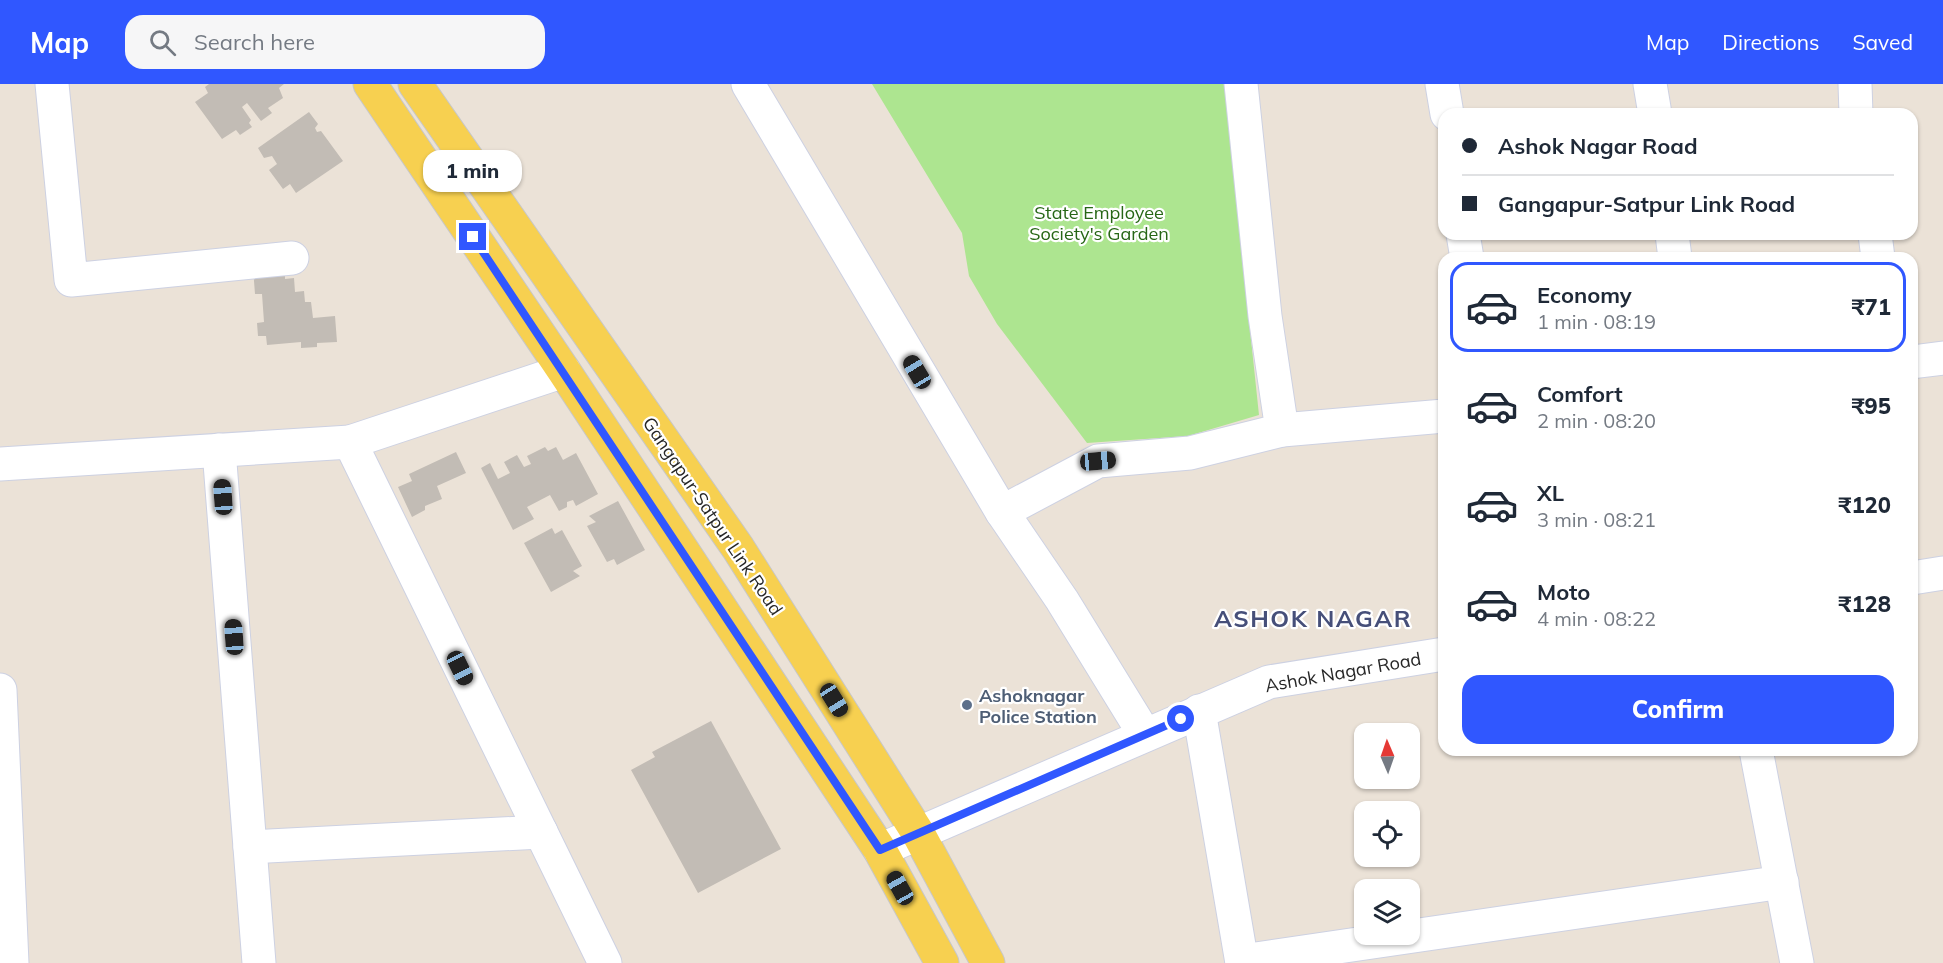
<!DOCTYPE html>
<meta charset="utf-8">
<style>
:root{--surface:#fff;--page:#f6f6f7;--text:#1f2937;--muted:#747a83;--line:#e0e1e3;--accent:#3057ff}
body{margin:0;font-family:Mulish,sans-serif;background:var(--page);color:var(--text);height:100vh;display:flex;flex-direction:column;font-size:22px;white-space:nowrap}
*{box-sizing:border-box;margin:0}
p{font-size:20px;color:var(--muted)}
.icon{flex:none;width:33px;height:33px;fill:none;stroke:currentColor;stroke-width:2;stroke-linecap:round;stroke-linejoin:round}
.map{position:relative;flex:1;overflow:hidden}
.sheet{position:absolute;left:1438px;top:168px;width:480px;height:504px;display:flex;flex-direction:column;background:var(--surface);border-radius:18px;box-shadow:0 2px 4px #0004}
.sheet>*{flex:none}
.banner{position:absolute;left:1438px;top:24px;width:480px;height:132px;border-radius:18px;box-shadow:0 2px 4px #0004;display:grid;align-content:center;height:132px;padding:0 24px;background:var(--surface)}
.needle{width:39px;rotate:358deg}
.tools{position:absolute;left:1354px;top:639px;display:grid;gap:12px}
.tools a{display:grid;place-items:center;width:66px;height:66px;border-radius:12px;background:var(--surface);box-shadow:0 2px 4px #0004;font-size:30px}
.end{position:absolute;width:27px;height:27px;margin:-14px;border:8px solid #3057ff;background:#fff;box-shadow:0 0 0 3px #fff}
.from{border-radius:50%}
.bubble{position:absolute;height:42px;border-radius:18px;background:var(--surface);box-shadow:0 2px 4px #0004;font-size:20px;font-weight:800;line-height:42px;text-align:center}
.car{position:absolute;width:18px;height:36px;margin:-18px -9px;border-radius:8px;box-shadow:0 0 4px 2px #0007;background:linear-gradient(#222 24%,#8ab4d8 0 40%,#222 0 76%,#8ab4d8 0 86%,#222 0)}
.banner b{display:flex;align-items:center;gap:21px;height:57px;font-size:22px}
.banner b+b{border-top:2px solid var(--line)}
.banner i{width:15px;height:15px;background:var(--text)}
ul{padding:10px 0 0;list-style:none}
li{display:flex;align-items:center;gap:18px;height:90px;margin:0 12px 9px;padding:0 12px;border:3px solid transparent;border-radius:18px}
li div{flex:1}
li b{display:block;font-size:22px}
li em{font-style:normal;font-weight:800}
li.selected{border-color:var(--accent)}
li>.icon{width:54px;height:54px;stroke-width:1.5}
.cta{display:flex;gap:12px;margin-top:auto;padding:12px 24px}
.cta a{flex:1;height:69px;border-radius:18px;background:var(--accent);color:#fff;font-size:24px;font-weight:800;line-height:69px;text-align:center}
header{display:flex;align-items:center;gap:36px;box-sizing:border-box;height:84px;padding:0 30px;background:var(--accent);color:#fff}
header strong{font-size:28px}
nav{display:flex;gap:33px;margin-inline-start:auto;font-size:21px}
.search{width:420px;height:54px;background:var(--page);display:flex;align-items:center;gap:15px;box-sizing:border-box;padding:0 21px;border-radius:18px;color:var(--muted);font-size:22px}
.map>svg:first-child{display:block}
.green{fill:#ade590}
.building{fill:#c2bcb5}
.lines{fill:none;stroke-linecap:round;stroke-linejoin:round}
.minor-casing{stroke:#cdd1e2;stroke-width:35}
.tertiary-casing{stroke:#cdd1e2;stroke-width:35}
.primary-casing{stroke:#c7c7c7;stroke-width:35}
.minor{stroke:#fff;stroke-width:33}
.tertiary{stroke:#fff;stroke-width:33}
.primary{stroke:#f7d050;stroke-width:33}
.route{stroke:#3057ff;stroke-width:8}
.service-dot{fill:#5c6f8a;stroke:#fff;stroke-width:2}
.labels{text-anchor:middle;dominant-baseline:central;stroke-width:4.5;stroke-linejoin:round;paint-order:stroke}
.park-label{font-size:18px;fill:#266615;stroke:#fff}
.street-label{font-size:18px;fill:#272727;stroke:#fff}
.service-label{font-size:18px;font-weight:bold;fill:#4e5e75;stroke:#fff;text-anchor:start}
.district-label{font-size:24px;font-weight:bold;letter-spacing:1.5px;fill:#464f79;stroke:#fff}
</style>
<header>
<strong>Map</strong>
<div class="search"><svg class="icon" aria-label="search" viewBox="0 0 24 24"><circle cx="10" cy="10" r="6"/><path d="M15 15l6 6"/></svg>Search here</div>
<nav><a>Map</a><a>Directions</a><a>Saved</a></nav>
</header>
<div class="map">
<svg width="1943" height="879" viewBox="0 0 1943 879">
<rect width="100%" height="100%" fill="#ebe2d7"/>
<path class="green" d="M872,0H1224L1259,331L1188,352L1087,359L997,240L969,192L962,149Z"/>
<g class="building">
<path d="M209,0H284L279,4L283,14L268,24L272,29L261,37L247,19L242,23L251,36L249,39L252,43L240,51L236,46L222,55L195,18L208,9L205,3Z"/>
<path d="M309,28L318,40L315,44L317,48L321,47L343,77L296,109L290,100L283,105L269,86L277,80L272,72L264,74L258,64Z"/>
<path d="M285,182V195L294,194L295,208L304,207L305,218H311L313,234L335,232L337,258L317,259V263L301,264V258L267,261L266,252H258L257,239L264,238L262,210H255L253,184Z"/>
<path d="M545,363L548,367L556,363L563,376L576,369L598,410L576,422L573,416L567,418V423L559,427L550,411L527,423L534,435L513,446L481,384L490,379L498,395L510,389L504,378L517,371L524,383L531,380L527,372Z"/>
<path d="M456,368L466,389L437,402L442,415L425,422V426L412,433L398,403L412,397L409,390Z"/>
<path d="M618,417L645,466L617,481L614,475L607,478L587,442L596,438L589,432Z"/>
<path d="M552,444L555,450L562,446L582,482L573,487L580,492L551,508L524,459Z"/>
<path d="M711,637L781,765L698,809L631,686L655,673L652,668Z"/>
</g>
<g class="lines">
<defs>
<g id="minor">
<path d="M52,0L71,196L292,174"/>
<path d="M748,0L1002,428"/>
<path d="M1442,0L1447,30"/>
<path d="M1650,0L1655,30"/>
<path d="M1855,0L1856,30"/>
<path d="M1463,150L1467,174"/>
<path d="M1672,150L1675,174"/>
<path d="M1875,150L1878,174"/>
<path d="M1912,278L1943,274"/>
<path d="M1282,346L1444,332"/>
<path d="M350,358L564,287"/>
<path d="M219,366L259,879"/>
<path d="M0,380L350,358L605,879"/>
<path d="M0,606L12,879"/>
<path d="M1199,627L1242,879"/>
<path d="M1145,651L1062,516L1002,428L1098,377L1190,369L1282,346L1265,232L1241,0"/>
<path d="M1756,666L1797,879"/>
<path d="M250,763L541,748"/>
<path d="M1242,877L1782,798"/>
</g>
<g id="tertiary">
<path d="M1912,494L1943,489"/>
<path d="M880,766L1269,598L1444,570"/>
</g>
<g id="primary">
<path d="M370,0L564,287L880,766L942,879"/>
<path d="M415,0L738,464L918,749L988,879"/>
</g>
</defs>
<use href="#minor" class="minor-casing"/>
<use href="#tertiary" class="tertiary-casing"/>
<use href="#primary" class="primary-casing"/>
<use href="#minor" class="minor"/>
<use href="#tertiary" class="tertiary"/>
<use href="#primary" class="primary"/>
</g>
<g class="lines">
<path class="route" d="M473,153L880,766L1181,635"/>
</g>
<circle class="service-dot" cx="967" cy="621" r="6"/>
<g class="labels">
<g class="park-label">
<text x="1099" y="128">State Employee<tspan x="1099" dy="21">Society's Garden</tspan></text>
</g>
<g class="street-label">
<text transform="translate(713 432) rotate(56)">Gangapur-Satpur Link Road</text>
<text transform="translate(1343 588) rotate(-10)">Ashok Nagar Road</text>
</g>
<g class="service-label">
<text x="979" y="611">Ashoknagar<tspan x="979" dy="21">Police Station</tspan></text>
</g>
<g class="district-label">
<text x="1313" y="534">ASHOK NAGAR</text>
</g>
</g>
</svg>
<div class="tools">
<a><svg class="needle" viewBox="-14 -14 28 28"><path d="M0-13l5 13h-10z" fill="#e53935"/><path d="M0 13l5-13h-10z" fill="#747a83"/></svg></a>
<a><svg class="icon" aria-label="locate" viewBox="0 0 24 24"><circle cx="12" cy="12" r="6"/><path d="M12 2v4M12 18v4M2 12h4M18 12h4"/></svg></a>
<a><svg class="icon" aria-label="layers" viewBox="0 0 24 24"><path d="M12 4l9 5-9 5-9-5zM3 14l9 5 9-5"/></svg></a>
</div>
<i class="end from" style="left:1181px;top:635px"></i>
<i class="end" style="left:473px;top:153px"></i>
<div class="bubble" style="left:423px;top:66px;width:99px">1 min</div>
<i class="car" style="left:917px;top:288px;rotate:329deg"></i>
<i class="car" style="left:1098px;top:377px;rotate:85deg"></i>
<i class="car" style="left:223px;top:413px;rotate:356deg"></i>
<i class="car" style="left:234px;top:553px;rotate:356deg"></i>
<i class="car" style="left:460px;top:584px;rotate:154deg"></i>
<i class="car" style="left:834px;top:616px;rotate:148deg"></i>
<i class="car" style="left:900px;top:804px;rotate:331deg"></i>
<div class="banner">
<b><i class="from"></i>Ashok Nagar Road</b>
<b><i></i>Gangapur-Satpur Link Road</b>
</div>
<section class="sheet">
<ul>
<li class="selected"><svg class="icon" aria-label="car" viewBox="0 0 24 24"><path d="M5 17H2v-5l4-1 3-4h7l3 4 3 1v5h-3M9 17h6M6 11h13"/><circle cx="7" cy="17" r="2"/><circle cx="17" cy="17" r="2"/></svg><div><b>Economy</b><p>1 min · 08:19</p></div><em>₹71</em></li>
<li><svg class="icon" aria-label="car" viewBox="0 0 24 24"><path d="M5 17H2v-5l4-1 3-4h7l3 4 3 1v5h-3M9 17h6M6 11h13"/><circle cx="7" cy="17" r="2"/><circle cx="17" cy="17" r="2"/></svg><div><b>Comfort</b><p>2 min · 08:20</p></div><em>₹95</em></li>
<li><svg class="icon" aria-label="car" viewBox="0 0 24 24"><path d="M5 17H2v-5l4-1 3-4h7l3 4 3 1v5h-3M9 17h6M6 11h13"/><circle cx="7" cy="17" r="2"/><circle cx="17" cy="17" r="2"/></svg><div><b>XL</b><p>3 min · 08:21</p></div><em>₹120</em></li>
<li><svg class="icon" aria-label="car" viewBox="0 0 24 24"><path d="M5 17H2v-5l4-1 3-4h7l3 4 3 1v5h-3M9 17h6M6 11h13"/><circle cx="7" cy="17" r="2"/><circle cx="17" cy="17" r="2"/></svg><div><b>Moto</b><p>4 min · 08:22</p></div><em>₹128</em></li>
</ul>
<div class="cta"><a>Confirm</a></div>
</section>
</div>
